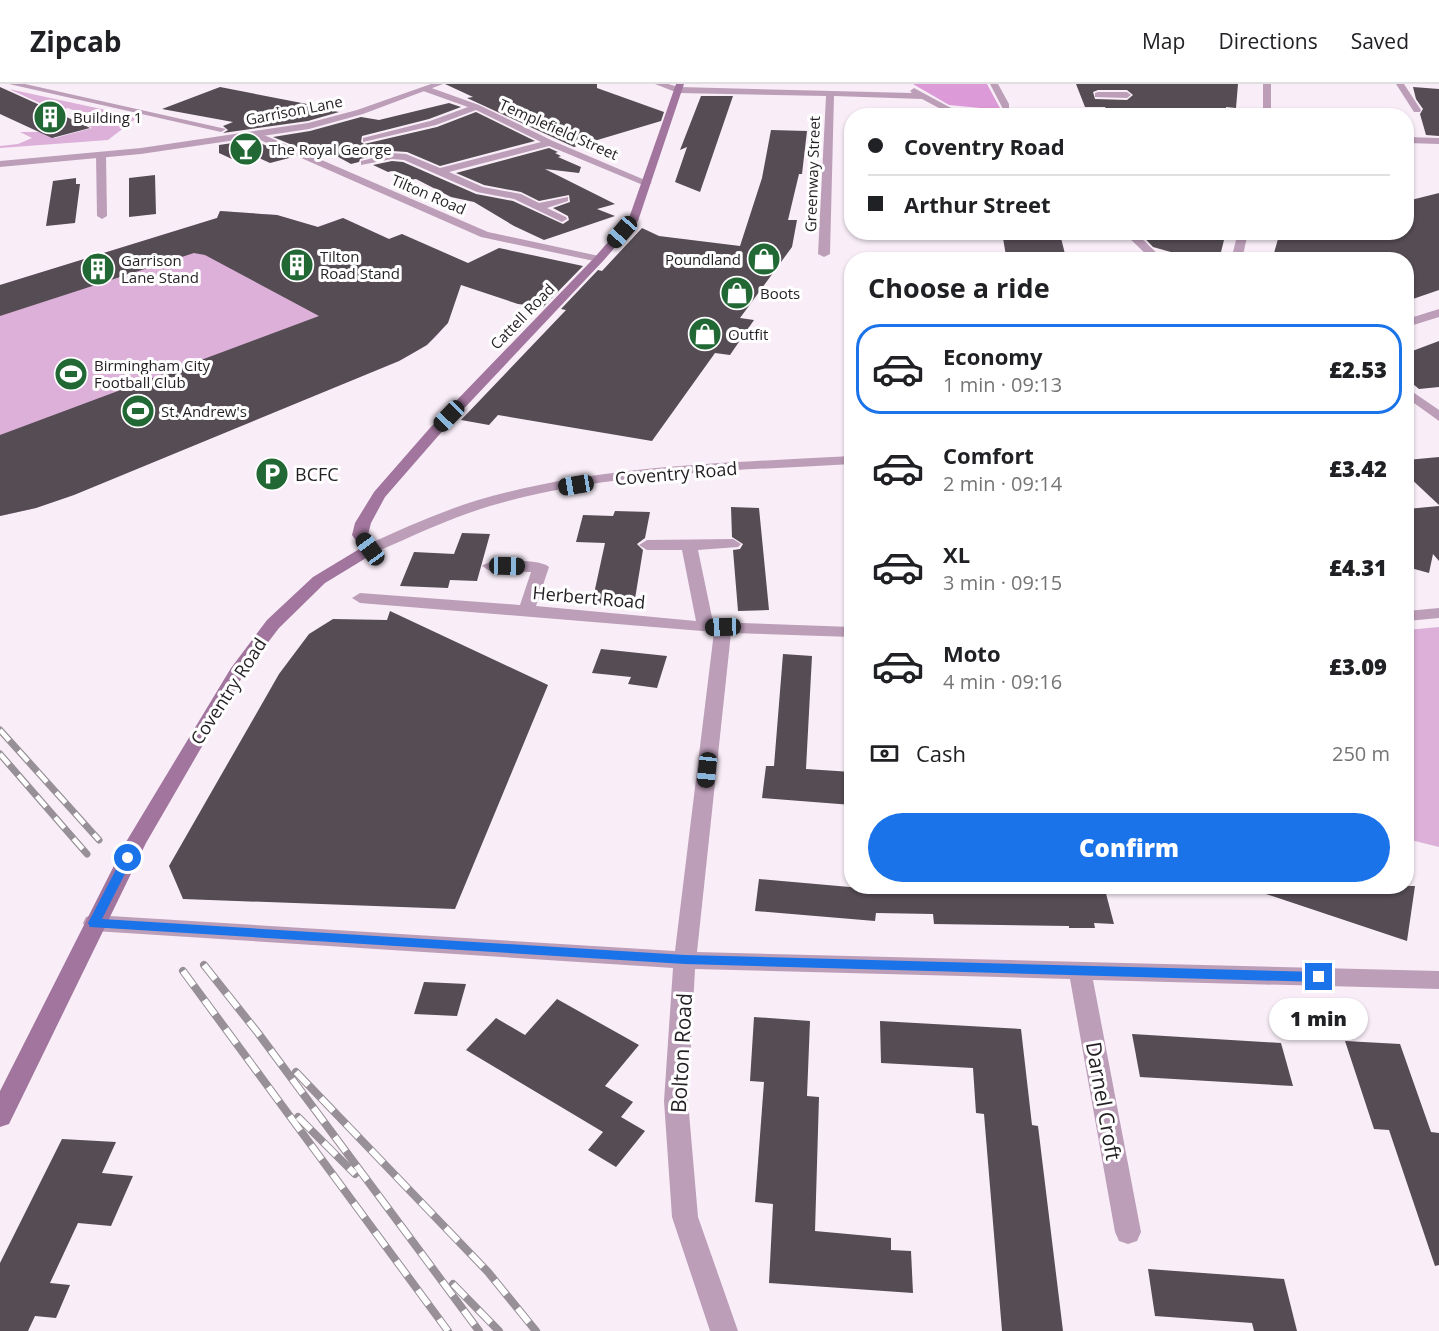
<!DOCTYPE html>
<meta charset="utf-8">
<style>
:root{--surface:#fff;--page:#f2f2f2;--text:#202124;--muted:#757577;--line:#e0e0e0;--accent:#1a73e8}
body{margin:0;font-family:"Open Sans",sans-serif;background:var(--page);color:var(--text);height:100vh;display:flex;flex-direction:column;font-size:22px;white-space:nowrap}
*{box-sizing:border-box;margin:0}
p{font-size:20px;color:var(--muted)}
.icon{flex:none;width:33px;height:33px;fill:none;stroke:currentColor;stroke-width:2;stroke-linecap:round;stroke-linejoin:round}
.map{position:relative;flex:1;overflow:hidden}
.details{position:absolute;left:844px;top:168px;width:570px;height:642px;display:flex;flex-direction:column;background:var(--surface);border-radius:24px;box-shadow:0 2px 4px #0004}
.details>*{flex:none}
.hud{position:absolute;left:844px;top:24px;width:570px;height:132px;border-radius:24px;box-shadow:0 2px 4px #0004;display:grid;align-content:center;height:132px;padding:0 24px;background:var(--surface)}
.end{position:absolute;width:27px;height:27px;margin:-14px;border:8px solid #1a73e8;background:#fff;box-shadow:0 0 0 3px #fff}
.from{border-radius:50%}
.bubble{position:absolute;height:42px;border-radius:21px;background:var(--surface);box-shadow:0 2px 4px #0004;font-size:20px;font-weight:800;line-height:42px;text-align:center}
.car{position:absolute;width:18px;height:36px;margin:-18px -9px;border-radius:8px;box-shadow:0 0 4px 2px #0007;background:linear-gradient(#222 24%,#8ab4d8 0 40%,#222 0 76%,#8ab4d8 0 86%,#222 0)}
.hud b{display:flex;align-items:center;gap:21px;height:57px;font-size:22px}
.hud b+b{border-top:2px solid var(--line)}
.hud i{width:15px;height:15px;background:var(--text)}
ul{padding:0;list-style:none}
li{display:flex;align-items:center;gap:18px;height:90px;margin:0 12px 9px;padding:0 12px;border:3px solid transparent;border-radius:24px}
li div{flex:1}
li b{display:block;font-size:22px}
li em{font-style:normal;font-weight:800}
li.selected{border-color:var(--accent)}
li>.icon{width:54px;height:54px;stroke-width:1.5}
h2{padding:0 24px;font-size:27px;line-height:72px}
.pay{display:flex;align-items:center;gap:15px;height:66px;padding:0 24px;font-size:22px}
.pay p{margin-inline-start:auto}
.action{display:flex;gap:12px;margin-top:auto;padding:12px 24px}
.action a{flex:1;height:69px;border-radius:36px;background:var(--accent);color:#fff;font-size:24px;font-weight:800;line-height:69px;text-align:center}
header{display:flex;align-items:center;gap:36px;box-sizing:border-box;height:84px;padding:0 30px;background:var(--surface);border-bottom:2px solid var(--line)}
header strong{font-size:28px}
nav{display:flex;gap:33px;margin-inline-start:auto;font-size:21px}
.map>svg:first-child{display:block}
.green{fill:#dcb0d8}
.forest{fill:#dd9ad8}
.building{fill:#554c54;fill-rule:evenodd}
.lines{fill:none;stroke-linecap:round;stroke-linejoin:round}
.minor{fill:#bc9eb9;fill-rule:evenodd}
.tertiary{fill:#bc9eb9;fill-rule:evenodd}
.secondary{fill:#a1759d;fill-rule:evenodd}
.rail-far1-casing{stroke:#979097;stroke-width:7}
.rail-casing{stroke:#979097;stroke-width:8}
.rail-far1{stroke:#fff;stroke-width:4.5;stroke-dasharray:14;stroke-linecap:butt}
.rail{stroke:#fff;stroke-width:6;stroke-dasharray:18;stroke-linecap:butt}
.route{fill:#1a73e8}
.labels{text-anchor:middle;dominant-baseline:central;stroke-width:6;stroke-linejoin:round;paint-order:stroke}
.far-street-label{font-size:15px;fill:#231f23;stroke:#fff}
.far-poi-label{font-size:15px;fill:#231f23;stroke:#fff;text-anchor:start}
.street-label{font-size:18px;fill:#231f23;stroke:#fff}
.poi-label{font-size:18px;fill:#231f23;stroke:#fff;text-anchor:start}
.near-street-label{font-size:21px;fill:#231f23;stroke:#fff}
</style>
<header>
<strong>Zipcab</strong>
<nav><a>Map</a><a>Directions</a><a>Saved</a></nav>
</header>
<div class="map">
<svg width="1439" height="1247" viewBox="0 0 1439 1247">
<rect width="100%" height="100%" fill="#f9eef8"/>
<g class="green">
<path d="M9,5L138,33L108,56L0,64V62L18,60L32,54L20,48H42L55,54L92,44L87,41L98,37L68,24L57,27Z"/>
<path d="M220,127L277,131L317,143L343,134L389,155L402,150L449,233C440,255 420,266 399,277L73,411L36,424L0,432V201L217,134Z"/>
<path d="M1439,543V763L1407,755V673L1410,670L1407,663V546Z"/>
</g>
<path class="forest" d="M913,0H987L1001,26L949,21Z"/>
<g class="building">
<path d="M445,0H597V4L664,28L661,37L574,63L467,14L473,13Z"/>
<path d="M1076,0H1238L1236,24L1226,23V32L1109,30L1105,23H1085ZM1098,6H1127L1133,11L1127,16L1095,15L1093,8Z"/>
<path d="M0,3L82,40L90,44L52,54L0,30Z"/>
<path d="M220,3L307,20L304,22L339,28L308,37L223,49L228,46L223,42L233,38L162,25Z"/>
<path d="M1413,3L1439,5V52L1426,51L1420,30L1423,25L1416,15Z"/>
<path d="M701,12H733L700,108L675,98L687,63L680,66Z"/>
<path d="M449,19L461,23L429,35L362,52L361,58L364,60L437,43L476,28L535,57L440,82L407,68L392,67L360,75L359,78L351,80L322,64L309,68L273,53L310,47L361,33L379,36Z"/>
<path d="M771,46L807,47L802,90H799L788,136H797L792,163L740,234L754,236L730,271L715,269L652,357L498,331L489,341L461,336L566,226L561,225L598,186L602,187L642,144L659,152L740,162L762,94Z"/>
<path d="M253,56L293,73L270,79L250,70L232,75L219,69V61Z"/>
<path d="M549,64L558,68L555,69L561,72L558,73L581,83L579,89L545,85L615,120L597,125L615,132L544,156L514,142L474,118L451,113L416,95L409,96L392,87L388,88L373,81L392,77L403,78L476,110L513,117L563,140L569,136L568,132L553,124L570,118L569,111L539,117L521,108L484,101L456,89Z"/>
<path d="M155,91L156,130L129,133V94Z"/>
<path d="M76,94V100H80L75,139L46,142L53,97Z"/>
<path d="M1439,109V206L1407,217V176H1272L1280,148H1407V117Z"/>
<path d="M220,127L277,131L318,143L343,134L389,155L402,150L468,179L499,164L583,182L543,223L518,220L461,201L448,239L427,261L399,277L74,411L36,424L0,432V351L319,232L205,171L194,169L0,232V201L217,134Z"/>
<path d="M1002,148L1060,150L1066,174L1006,172Z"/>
<path d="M1139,148H1226L1219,176H1199L1153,163Z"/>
<path d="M1439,257V303L1419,305L1407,295V269Z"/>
<path d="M1439,373V421L1407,391V376Z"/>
<path d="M1439,422V477L1433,470L1429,489L1407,483V425Z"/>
<path d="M731,423L759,424L769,526L738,527L733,466L740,465L743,460L732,453Z"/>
<path d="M615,427L650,428L645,454L637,460L643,466L634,521L592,519L605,459L576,458L583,431L613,432Z"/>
<path d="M462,449L490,450L477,497L450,496L448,504L400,502L414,468L454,470Z"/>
<path d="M390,527L548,601L455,825L183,815L169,782L279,590L309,550L333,535L387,536Z"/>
<path d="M601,565L667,572L657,604L628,600L631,593L592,589Z"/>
<path d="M783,570L812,572L806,685L852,688V721L762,714L766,682H774Z"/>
<path d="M759,795L895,807L894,802H1104L1114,840L1094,839L1095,844H1069V842L934,840L933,830L876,829L875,837L755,827Z"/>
<path d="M1257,802H1415L1407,857L1257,807Z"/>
<path d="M424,898L466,900L457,932L414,930Z"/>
<path d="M557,915L639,961L605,1002L633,1018L621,1033L645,1047L616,1083L588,1066L603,1048L466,966L496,934L525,951Z"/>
<path d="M754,933L810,937L807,1012L819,1013L815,1147L891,1154V1166L911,1167L913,1209L769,1199L773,1120L755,1118L764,998L750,997Z"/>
<path d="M880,937L1021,945L1032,1041L1038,1042L1063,1247H1002L984,1030L976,1029L973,984L881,979Z"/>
<path d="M1132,950L1281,959L1293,1002L1140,993Z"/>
<path d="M1345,957L1400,960L1431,1048L1439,1049V1181L1435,1182L1389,1046L1374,1045Z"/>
<path d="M62,1055L116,1058L102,1089L133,1092L111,1142L78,1139L50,1199L70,1201L56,1234L35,1232L28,1247H0V1179Z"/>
<path d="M1148,1185L1284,1195L1297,1247H1254L1252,1239L1155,1232Z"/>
</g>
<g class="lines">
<g class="minor">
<path d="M9,0H25L226,45L221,48Z"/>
<path d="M655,0H668L679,3L912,9L910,7L914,4L966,32H954L922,15L834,12L830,170L824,173L818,170L826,12L678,9Z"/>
<path d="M990,0H998L1009,20V25H1003Z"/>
<rect x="1263" y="0" width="8" height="32"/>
<path d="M1396,0H1404L1421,26L1420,28H1414Z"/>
<path d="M426,2L479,21L553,57L652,99L643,101L549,62L449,88L483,103L521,110L539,119L568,113V117L547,124L566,133L567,135L562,138L514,115L477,108L404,76L392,75L361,81V77L392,69L406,70L440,84L541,58L476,26L436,41L363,58V54L430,37L468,23L423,7L422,5Z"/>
<path d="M1098,8H1127L1131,11L1127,14L1095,13V9Z"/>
<path d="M251,48H257L488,148L599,172L605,175L599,178L481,153L251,52Z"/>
<path d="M1407,53L1439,54V60L1407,59Z"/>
<path d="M101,68L106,71L107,132L102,135L97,132L96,71Z"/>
<path d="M1123,148H1135L1164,176H1152Z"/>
<path d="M1238,148H1248L1242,176H1231Z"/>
<path d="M1407,304L1439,326V337L1407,314Z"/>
<path d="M733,455L741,460L738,463L698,466L713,538L852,543V553L731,549L697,868L1439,887V905L1093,896L1141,1148L1137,1157L1128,1160L1119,1157L1115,1148L1070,895L695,885L688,1017L698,1133L738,1247H710L672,1133L664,1017L673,884L94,847L86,845L83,839L86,833L94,831L675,867L714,548L360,519L352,514L360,509L520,521L531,488L490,487L482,482C489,474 542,475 549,483L536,522L696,537L682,466H647L639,461L647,456Z"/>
<path d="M1439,524V534L1407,537V527Z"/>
</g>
<g class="tertiary">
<path d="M431,0H443L363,30L309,45L141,70L0,83V77L141,64L308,39L357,26Z"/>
<path d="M1439,225V233L1407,243V235Z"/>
<path d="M852,372V380C732,387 607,388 490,422C450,434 413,452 376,468H364L362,465L364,462C402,445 439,428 478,416C599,381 727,379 852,372Z"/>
</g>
<path class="secondary" d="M676,0H684L638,137L603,177L439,351L385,413L371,439L368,451L378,465L376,468L325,499L279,544L244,590L146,759L9,1040L0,1043V1007L126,758L231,584L267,536L313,493L361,464L352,451L355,439L374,408L429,345L595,173L629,134Z"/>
<defs>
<g id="rail-far1">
<path d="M0,646L99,756"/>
<path d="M0,670L87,770"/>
</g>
<g id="rail">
<path d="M204,881L258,949L479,1247"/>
<path d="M183,887L448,1247"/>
<path d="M296,988L488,1188L536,1247"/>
<path d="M298,1033L355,1090"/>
<path d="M453,1200L499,1247"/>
</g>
</defs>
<use href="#rail-far1" class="rail-far1-casing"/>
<use href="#rail" class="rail-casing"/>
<use href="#rail-far1" class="rail-far1"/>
<use href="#rail" class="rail"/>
</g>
<path class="route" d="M128,770L133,774L102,835L685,871L1319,888L1325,893L1319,898L685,880L90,843L88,839L122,774Z"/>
<defs>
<symbol id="building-disc" viewBox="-11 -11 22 22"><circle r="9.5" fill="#216835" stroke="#fff"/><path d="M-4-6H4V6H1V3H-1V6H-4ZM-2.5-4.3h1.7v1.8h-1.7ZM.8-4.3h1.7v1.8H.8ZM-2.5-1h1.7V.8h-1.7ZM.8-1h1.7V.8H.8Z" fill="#fff"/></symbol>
<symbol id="bar-disc" viewBox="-11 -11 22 22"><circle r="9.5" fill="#216835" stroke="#fff"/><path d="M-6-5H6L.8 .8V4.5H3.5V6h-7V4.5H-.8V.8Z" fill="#fff"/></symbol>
<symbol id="shop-disc" viewBox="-11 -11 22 22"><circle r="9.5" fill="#216835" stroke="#fff"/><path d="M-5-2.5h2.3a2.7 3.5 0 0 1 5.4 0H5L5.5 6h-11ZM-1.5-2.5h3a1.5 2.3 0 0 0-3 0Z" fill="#fff"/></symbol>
<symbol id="stadium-disc" viewBox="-11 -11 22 22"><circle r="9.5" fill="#216835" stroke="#fff"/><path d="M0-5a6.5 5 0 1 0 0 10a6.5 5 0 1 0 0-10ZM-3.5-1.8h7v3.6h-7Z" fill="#fff"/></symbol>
<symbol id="parking-disc" viewBox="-11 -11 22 22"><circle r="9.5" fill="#216835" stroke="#fff"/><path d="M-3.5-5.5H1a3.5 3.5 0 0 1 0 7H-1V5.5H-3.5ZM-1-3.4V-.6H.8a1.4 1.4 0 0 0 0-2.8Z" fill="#fff"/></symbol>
</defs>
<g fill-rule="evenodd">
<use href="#building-disc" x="31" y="14" width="38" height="38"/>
<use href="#bar-disc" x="227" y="46" width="38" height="38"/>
<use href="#shop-disc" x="745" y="156" width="38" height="38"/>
<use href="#building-disc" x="278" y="162" width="38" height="38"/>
<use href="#building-disc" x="79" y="166" width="38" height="38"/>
<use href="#shop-disc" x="718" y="190" width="38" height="38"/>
<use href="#shop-disc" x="686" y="231" width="38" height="38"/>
<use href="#stadium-disc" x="52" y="271" width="38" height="38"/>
<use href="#stadium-disc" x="119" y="308" width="38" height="38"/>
<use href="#parking-disc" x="253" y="371" width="38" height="38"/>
</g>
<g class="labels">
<g class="far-street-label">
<text transform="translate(294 26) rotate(-11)">Garrison Lane</text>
<text transform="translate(559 45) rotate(24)">Templefield Street</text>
<text transform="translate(812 90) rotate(-88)">Greenway Street</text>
<text transform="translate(429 110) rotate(23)">Tilton Road</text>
<text transform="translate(522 232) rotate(-46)">Cattell Road</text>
</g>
<g class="far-poi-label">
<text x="73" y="33">Building 1</text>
<text x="269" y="65">The Royal George</text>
<text x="320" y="172">Tilton<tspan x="320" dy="17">Road Stand</tspan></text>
<text x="741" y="175" text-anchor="end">Poundland</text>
<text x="121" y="176">Garrison<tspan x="121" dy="17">Lane Stand</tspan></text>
<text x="760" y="209">Boots</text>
<text x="728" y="250">Outfit</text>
<text x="94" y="281">Birmingham City<tspan x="94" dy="17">Football Club</tspan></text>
<text x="161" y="327">St. Andrew's</text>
</g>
<g class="street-label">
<text transform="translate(676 389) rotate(-5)">Coventry Road</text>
<text transform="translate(589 513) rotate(5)">Herbert Road</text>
<text transform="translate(228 607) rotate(-57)">Coventry Road</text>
</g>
<g class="poi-label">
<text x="295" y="390">BCFC</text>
</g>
<g class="near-street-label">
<text transform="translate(681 969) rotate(-87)">Bolton Road</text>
<text transform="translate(1104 1017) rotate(80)">Darnel Croft</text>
</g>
</g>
</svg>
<i class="end from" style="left:128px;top:774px"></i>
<i class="end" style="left:1319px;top:893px"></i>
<div class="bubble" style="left:1269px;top:914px;width:99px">1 min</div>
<i class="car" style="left:622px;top:148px;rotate:221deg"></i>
<i class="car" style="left:449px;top:332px;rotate:224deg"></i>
<i class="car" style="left:576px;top:401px;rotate:261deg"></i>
<i class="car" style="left:370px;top:465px;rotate:324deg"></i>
<i class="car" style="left:507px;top:482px;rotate:91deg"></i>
<i class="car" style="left:723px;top:543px;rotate:268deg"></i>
<i class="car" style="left:707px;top:686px;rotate:186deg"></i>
<div class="hud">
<b><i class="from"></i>Coventry Road</b>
<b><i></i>Arthur Street</b>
</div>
<section class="details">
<h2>Choose a ride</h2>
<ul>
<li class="selected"><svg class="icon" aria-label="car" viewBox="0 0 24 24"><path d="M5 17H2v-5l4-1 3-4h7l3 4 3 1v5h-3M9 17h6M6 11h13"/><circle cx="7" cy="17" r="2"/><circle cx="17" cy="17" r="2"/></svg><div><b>Economy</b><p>1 min · 09:13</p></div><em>£2.53</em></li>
<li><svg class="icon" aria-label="car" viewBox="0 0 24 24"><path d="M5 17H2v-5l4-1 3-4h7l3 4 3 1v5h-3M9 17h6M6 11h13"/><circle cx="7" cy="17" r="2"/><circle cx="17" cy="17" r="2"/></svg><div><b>Comfort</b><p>2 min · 09:14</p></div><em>£3.42</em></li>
<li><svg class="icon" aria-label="car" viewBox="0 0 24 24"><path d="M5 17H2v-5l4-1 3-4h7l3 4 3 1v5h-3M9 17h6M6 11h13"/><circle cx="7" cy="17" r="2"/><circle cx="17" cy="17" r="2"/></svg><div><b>XL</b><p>3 min · 09:15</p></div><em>£4.31</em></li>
<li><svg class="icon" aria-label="car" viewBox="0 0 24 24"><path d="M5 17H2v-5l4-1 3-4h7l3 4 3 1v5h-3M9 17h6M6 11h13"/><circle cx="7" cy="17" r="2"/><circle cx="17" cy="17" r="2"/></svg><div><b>Moto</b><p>4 min · 09:16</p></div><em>£3.09</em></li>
</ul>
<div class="pay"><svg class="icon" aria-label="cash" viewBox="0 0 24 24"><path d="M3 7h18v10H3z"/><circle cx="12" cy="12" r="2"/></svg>Cash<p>250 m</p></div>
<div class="action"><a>Confirm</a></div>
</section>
</div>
